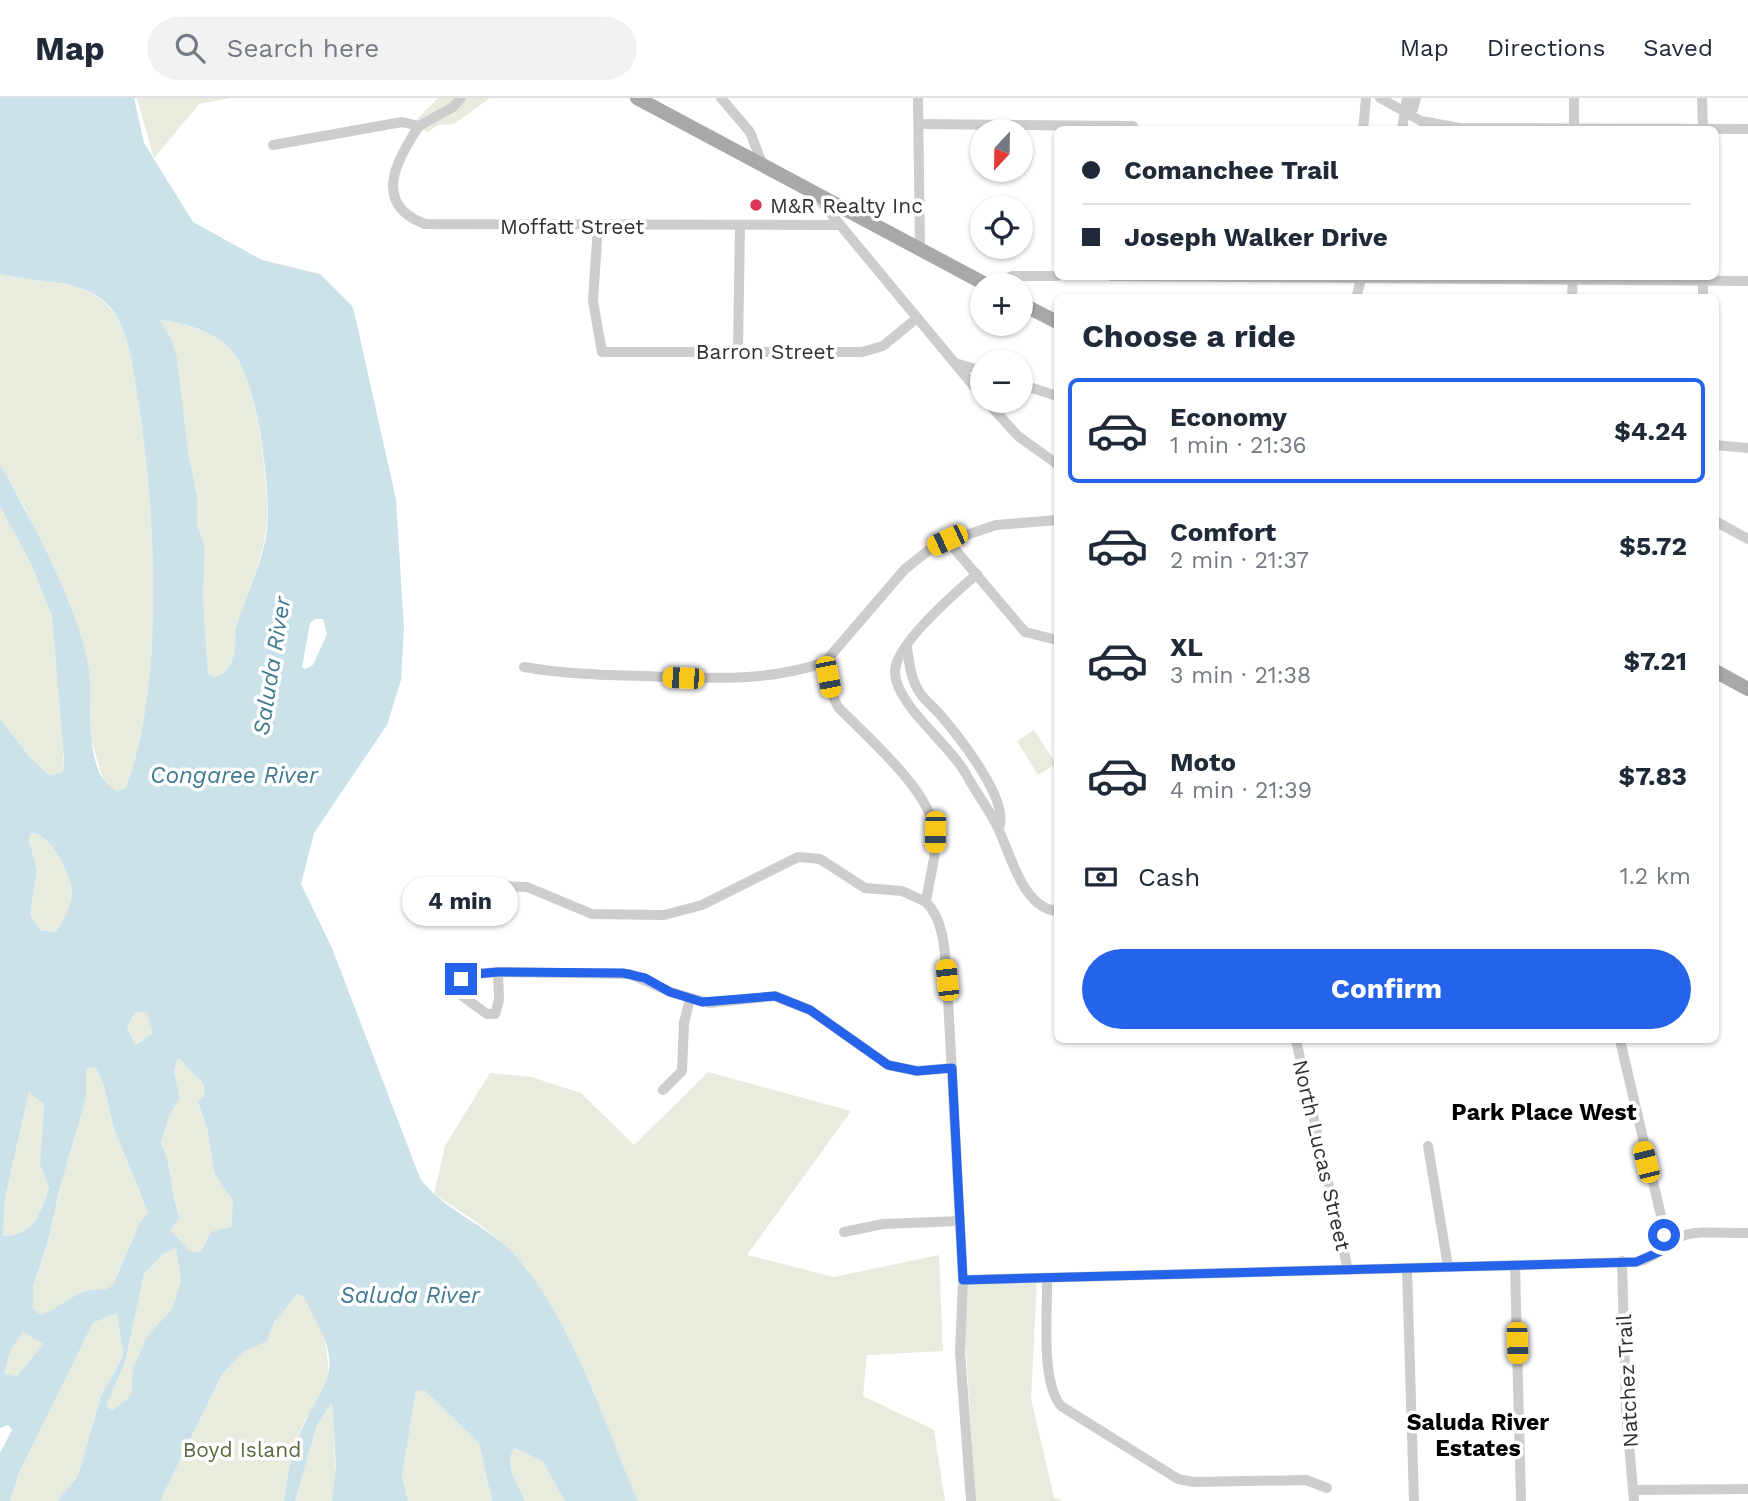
<!DOCTYPE html>
<meta charset="utf-8">
<style>
:root{--surface:#fff;--page:#f2f2f3;--text:#1f2937;--muted:#747a83;--line:#e0e1e3;--accent:#2563eb}
body{margin:0;font-family:"Work Sans",sans-serif;background:var(--page);color:var(--text);height:100vh;display:flex;flex-direction:column;font-size:26px;white-space:nowrap}
*{box-sizing:border-box;margin:0}
p{font-size:23px;color:var(--muted)}
.icon{flex:none;width:38px;height:38px;fill:none;stroke:currentColor;stroke-width:2;stroke-linecap:round;stroke-linejoin:round}
.map{position:relative;flex:1;overflow:hidden}
.details{position:absolute;left:1054px;top:196px;width:665px;height:749px;display:flex;flex-direction:column;background:var(--surface);border-radius:10px;box-shadow:0 2px 5px #0004}
.details>*{flex:none}
.guide{position:absolute;left:1054px;top:28px;width:665px;height:154px;border-radius:10px;box-shadow:0 2px 5px #0004;display:grid;align-content:center;height:154px;padding:0 28px;background:var(--surface)}
.needle{width:46px;rotate:202deg}
.controls{position:absolute;left:970px;top:21px;display:grid;gap:14px}
.controls a{display:grid;place-items:center;width:63px;height:63px;border-radius:50%;background:var(--surface);box-shadow:0 2px 5px #0004;font-size:35px}
.end{position:absolute;width:32px;height:32px;margin:-16px;border:9px solid #2563eb;background:#fff;box-shadow:0 0 0 4px #fff}
.from{border-radius:50%}
.bubble{position:absolute;height:49px;border-radius:24px;background:var(--surface);box-shadow:0 2px 5px #0004;font-size:23px;font-weight:700;line-height:49px;text-align:center}
.car{position:absolute;width:21px;height:42px;margin:-21px -10px;border-radius:9px;box-shadow:0 0 5px 2px #0007;background:linear-gradient(#f5c518 24%,#345 0 40%,#f5c518 0 76%,#345 0 86%,#f5c518 0)}
.guide b{display:flex;align-items:center;gap:24px;height:66px;font-size:26px}
.guide b+b{border-top:2px solid var(--line)}
.guide i{width:18px;height:18px;background:var(--text)}
ul{padding:0;list-style:none}
li{display:flex;align-items:center;gap:21px;height:105px;margin:0 14px 10px;padding:0 14px;border:4px solid transparent;border-radius:10px}
li div{flex:1}
li b{display:block;font-size:26px}
li em{font-style:normal;font-weight:700}
li.current{border-color:var(--accent)}
li>.icon{width:63px;height:63px;stroke-width:1.5}
h2{padding:0 28px;font-size:32px;line-height:84px}
.pay{display:flex;align-items:center;gap:18px;height:77px;padding:0 28px;font-size:26px}
.pay p{margin-inline-start:auto}
.button{display:flex;gap:14px;margin-top:auto;padding:14px 28px}
.button a{flex:1;height:80px;border-radius:42px;background:var(--accent);color:#fff;font-size:28px;font-weight:700;line-height:80px;text-align:center}
header{display:flex;align-items:center;gap:42px;box-sizing:border-box;height:98px;padding:0 35px;background:var(--surface);border-bottom:2px solid var(--line)}
header strong{font-size:33px}
nav{display:flex;gap:38px;margin-inline-start:auto;font-size:24px}
.search{width:490px;height:63px;background:var(--page);display:flex;align-items:center;gap:18px;box-sizing:border-box;padding:0 24px;border-radius:38px;color:var(--muted);font-size:26px}
.map>svg:first-child{display:block}
.green{fill:#e7ecde}
.water{fill:#cbe2eb;fill-rule:evenodd}
.lines{fill:none;stroke-linecap:round;stroke-linejoin:round}
.minor{stroke:#cdcdcd;stroke-width:10}
.major{stroke:#a8a8a8;stroke-width:14}
.route{stroke:#2563eb;stroke-width:9}
.poi-dot{fill:#e03857;stroke:#fff;stroke-width:2.5}
.labels{text-anchor:middle;dominant-baseline:central;stroke-width:7;stroke-linejoin:round;paint-order:stroke}
.poi-label{font-size:21px;fill:#303030;stroke:#fff;text-anchor:start}
.street-label{font-size:21px;fill:#303030;stroke:#fff}
.park-label{font-size:21px;fill:#586a3e;stroke:#fff}
.water-label{font-size:23px;font-style:italic;fill:#3f7a90;stroke:#fff}
.neighbourhood-label{font-size:23px;font-weight:bold;fill:#000;stroke:#fff}
</style>
<header>
<strong>Map</strong>
<div class="search"><svg class="icon" aria-label="search" viewBox="0 0 24 24"><circle cx="10" cy="10" r="6"/><path d="M15 15l6 6"/></svg>Search here</div>
<nav><a>Map</a><a>Directions</a><a>Saved</a></nav>
</header>
<div class="map">
<svg width="1748" height="1403" viewBox="0 0 1748 1403">
<rect width="100%" height="100%" fill="#fff"/>
<g class="green">
<path d="M137,0H231L199,6L154,60Z"/>
<path d="M438,0H490L454,26L438,27L427,34L413,25Z"/>
<path d="M0,176C33,185 80,180 106,206C129,227 132,266 137,295C155,406 166,585 126,691L117,693L107,689L101,675L91,640L90,595L80,536L26,412L0,366Z"/>
<path d="M159,222C184,224 218,235 235,256C257,284 271,396 266,432C262,467 244,501 235,534C236,551 234,574 215,579L208,575L203,501L205,450L197,427V397Z"/>
<path d="M0,408L32,468L52,518L64,633L63,674L50,678L29,658L0,621Z"/>
<path d="M1034,632L1056,666L1038,677L1017,643Z"/>
<path d="M31,735C50,736 71,775 72,793C72,805 64,825 55,834L40,832L30,817L37,772L29,740Z"/>
<path d="M135,914L148,915L153,935L134,947L127,929Z"/>
<path d="M178,960L203,985L205,997L198,1005L208,1034L214,1075L233,1103L231,1129L201,1154L190,1153L170,1132L180,1120C170,1095 173,1068 161,1045L170,1016L180,1000L174,973Z"/>
<path d="M86,969H95L103,985L114,1031L148,1114L140,1124L113,1187L107,1192C82,1193 65,1208 41,1217L33,1210V1189L49,1141L59,1093L86,1000Z"/>
<path d="M708,974L851,1013L747,1157L834,1179L939,1157L943,1253L867,1257L863,1298L934,1332L945,1403H638C602,1321 573,1229 515,1158C494,1133 461,1114 434,1096L445,1048L490,975L531,979L581,995L634,1047Z"/>
<path d="M29,994L44,1005L40,1066L49,1089C40,1115 34,1138 3,1138L5,1100Z"/>
<path d="M176,1150L181,1183L172,1211L148,1237L133,1269L131,1299L114,1312L106,1308L125,1265L144,1176L163,1156Z"/>
<path d="M961,1180L1037,1181L1031,1301L1054,1399L1062,1403H969L972,1345Z"/>
<path d="M300,1196C321,1217 333,1258 326,1287C323,1300 310,1312 304,1324C293,1349 287,1377 284,1403H160L222,1276L244,1253L270,1237C275,1223 284,1200 300,1196Z"/>
<path d="M117,1215L123,1256L101,1298L78,1378L57,1403H10L19,1375L93,1225Z"/>
<path d="M23,1234L45,1246L17,1278L4,1276L11,1251Z"/>
<path d="M424,1292L479,1345L492,1403H408L402,1378L416,1293Z"/>
<path d="M332,1303L336,1381L332,1403H295L317,1327Z"/>
<path d="M513,1350L542,1363L565,1403H525C519,1386 504,1369 513,1350Z"/>
</g>
<path class="water" d="M0,0H134L144,45L193,124L262,162L320,176L353,209L396,401L404,531L401,582L387,627L314,735L301,786L332,850L420,1080C443,1112 485,1126 512,1154C572,1220 603,1323 638,1403H565L542,1363L514,1350C503,1368 519,1386 525,1403H492L479,1345L424,1292L416,1293L402,1378L408,1403H332L336,1369L332,1304L317,1327L295,1403H284C287,1377 293,1348 305,1324C315,1301 332,1285 329,1258C326,1237 313,1217 303,1198L297,1196L275,1223L267,1243L244,1253L222,1276L160,1403H57L78,1378L101,1298L123,1257L117,1215L93,1225L19,1375L10,1403H0V1355L12,1332L8,1327L0,1330V621L29,658L50,678L63,674L64,660L52,518L32,468L0,408V366C30,420 81,513 89,573C93,605 82,677 117,693L126,690C166,584 155,406 137,295C132,266 129,227 106,205C80,180 33,185 0,176ZM160,222C185,224 221,236 236,258C258,290 271,392 267,431C263,466 244,500 235,534C236,551 234,574 215,579L208,575L203,501L205,450L197,427V397L188,355L177,260L172,243ZM315,521H323L327,536L313,567L305,571L302,569L310,525ZM31,735C50,735 71,776 72,793C72,805 64,825 55,834L40,832L30,817L37,772L29,741ZM135,914L147,915L153,935L135,947L127,929ZM178,960L203,985L205,997L198,1004L208,1034L214,1075L233,1103L231,1129L211,1134L201,1154L190,1153L170,1132L180,1120C170,1095 173,1068 161,1045L170,1016L180,1000L174,973ZM95,969L103,985L114,1031L148,1114L140,1124L113,1187C104,1195 96,1190 86,1193C71,1198 57,1211 41,1217L33,1210V1189L49,1140L59,1093L86,1000V970ZM29,994L44,1006L40,1066L49,1090C40,1115 34,1138 3,1138L5,1100ZM176,1150L181,1183L172,1211L148,1237L133,1269L131,1298L113,1312L106,1308L125,1265L144,1176L163,1156ZM23,1234L44,1246L17,1278L4,1276L11,1251Z"/>
<g class="lines">
<g class="minor">
<path d="M721,0L750,34L763,68"/>
<path d="M918,0L920,152"/>
<path d="M1380,0L1421,23L1460,30L1748,31"/>
<path d="M1702,0L1703,32"/>
<path d="M1407,16L1413,11L1416,0"/>
<path d="M919,26L1133,28"/>
<path d="M419,28C397,61 371,106 425,126L839,127"/>
<path d="M419,28L453,9L461,0"/>
<path d="M1363,32L1366,0"/>
<path d="M1402,32L1407,0"/>
<path d="M1574,32V0"/>
<path d="M273,47L402,24L419,28"/>
<path d="M817,99L982,298"/>
<path d="M598,128L593,203L602,254H862L883,248L917,220"/>
<path d="M1111,178L1748,183"/>
<path d="M1703,178V200"/>
<path d="M992,187L1012,178H1057"/>
<path d="M1356,200L1362,178"/>
<path d="M1572,200L1573,178"/>
<path d="M738,253L740,127"/>
<path d="M955,265L982,273"/>
<path d="M1020,286L1057,298"/>
<path d="M986,303L1018,338L1057,366"/>
<path d="M1715,347L1748,350"/>
<path d="M1715,423L1748,441"/>
<path d="M947,442L1025,534L1057,542"/>
<path d="M977,476C956,494 897,545 895,572C893,605 950,646 966,676C975,693 987,708 996,726C1010,752 1021,810 1057,813"/>
<path d="M907,549C909,565 911,582 920,595C926,604 936,611 942,619C960,640 1010,703 999,730"/>
<path d="M825,564L831,594L838,609C867,639 931,693 935,735C937,759 929,781 926,804C945,823 945,856 947,882L963,1182L960,1254L971,1403"/>
<path d="M524,569C563,576 603,577 643,578C703,580 767,585 825,564L905,471L934,448L996,427L1057,422"/>
<path d="M481,787L527,789L592,816L664,817L702,807L798,759L820,761L865,790L902,793L926,804"/>
<path d="M498,874L630,876L670,894L709,905L775,898L810,912L888,967L917,973L952,970"/>
<path d="M498,874L499,902L495,916H487L454,892L455,885L475,876Z"/>
<path d="M1296,942L1348,1172"/>
<path d="M1620,942L1662,1122L1664,1137L1661,1153"/>
<path d="M663,992L682,973L684,925L690,901"/>
<path d="M1428,1048L1448,1169"/>
<path d="M844,1134L883,1126L960,1123"/>
<path d="M1622,1163L1626,1312L1634,1403"/>
<path d="M1515,1167L1521,1403"/>
<path d="M1407,1170L1414,1403"/>
<path d="M1047,1180C1048,1213 1040,1283 1061,1308L1178,1381L1194,1384L1306,1382L1327,1390"/>
<path d="M963,1182L1636,1164C1655,1161 1664,1147 1680,1139C1698,1131 1728,1136 1748,1135"/>
<path d="M1634,1392L1748,1391"/>
</g>
<g class="major">
<path d="M637,0L987,187"/>
<path d="M1020,205L1057,224"/>
<path d="M1715,573L1748,591"/>
</g>
</g>
<g class="lines">
<path class="route" d="M461,881L475,876L498,874L623,875L645,880L670,894L702,904L775,898L810,912L888,967L917,973L952,970L963,1182L1636,1164L1661,1153L1664,1137"/>
</g>
<circle class="poi-dot" cx="756" cy="107" r="7"/>
<g class="labels">
<g class="poi-label">
<text x="770" y="107">M&amp;R Realty Inc</text>
</g>
<g class="street-label">
<text x="572" y="128">Moffatt Street</text>
<text x="765" y="253">Barron Street</text>
<text transform="translate(1322 1057) rotate(77)">North Lucas Street</text>
<text transform="translate(1627 1283) rotate(-93)">Natchez Trail</text>
</g>
<g class="park-label">
<text x="242" y="1351">Boyd Island</text>
</g>
<g class="water-label">
<text transform="translate(272 568) rotate(-81)">Saluda River</text>
<text x="234" y="677">Congaree River</text>
<text x="410" y="1197">Saluda River</text>
</g>
<g class="neighbourhood-label">
<text x="1544" y="1014">Park Place West</text>
<text x="1478" y="1324">Saluda River<tspan x="1478" dy="26">Estates</tspan></text>
</g>
</g>
</svg>
<div class="controls">
<a><svg class="needle" viewBox="-14 -14 28 28"><path d="M0-13l5 13h-10z" fill="#e53935"/><path d="M0 13l5-13h-10z" fill="#747a83"/></svg></a>
<a><svg class="icon" aria-label="locate" viewBox="0 0 24 24"><circle cx="12" cy="12" r="6"/><path d="M12 2v4M12 18v4M2 12h4M18 12h4"/></svg></a>
<a>+</a>
<a>−</a>
</div>
<i class="end from" style="left:1664px;top:1137px"></i>
<i class="end" style="left:461px;top:881px"></i>
<div class="bubble" style="left:402px;top:779px;width:116px">4 min</div>
<i class="car" style="left:947px;top:442px;rotate:245deg"></i>
<i class="car" style="left:828px;top:579px;rotate:169deg"></i>
<i class="car" style="left:683px;top:580px;rotate:272deg"></i>
<i class="car" style="left:935px;top:734px;rotate:181deg"></i>
<i class="car" style="left:947px;top:882px;rotate:354deg"></i>
<i class="car" style="left:1646px;top:1064px;rotate:346deg"></i>
<i class="car" style="left:1517px;top:1245px;rotate:178deg"></i>
<div class="guide">
<b><i class="from"></i>Comanchee Trail</b>
<b><i></i>Joseph Walker Drive</b>
</div>
<section class="details">
<h2>Choose a ride</h2>
<ul>
<li class="current"><svg class="icon" aria-label="car" viewBox="0 0 24 24"><path d="M5 17H2v-5l4-1 3-4h7l3 4 3 1v5h-3M9 17h6M6 11h13"/><circle cx="7" cy="17" r="2"/><circle cx="17" cy="17" r="2"/></svg><div><b>Economy</b><p>1 min · 21:36</p></div><em>$4.24</em></li>
<li><svg class="icon" aria-label="car" viewBox="0 0 24 24"><path d="M5 17H2v-5l4-1 3-4h7l3 4 3 1v5h-3M9 17h6M6 11h13"/><circle cx="7" cy="17" r="2"/><circle cx="17" cy="17" r="2"/></svg><div><b>Comfort</b><p>2 min · 21:37</p></div><em>$5.72</em></li>
<li><svg class="icon" aria-label="car" viewBox="0 0 24 24"><path d="M5 17H2v-5l4-1 3-4h7l3 4 3 1v5h-3M9 17h6M6 11h13"/><circle cx="7" cy="17" r="2"/><circle cx="17" cy="17" r="2"/></svg><div><b>XL</b><p>3 min · 21:38</p></div><em>$7.21</em></li>
<li><svg class="icon" aria-label="car" viewBox="0 0 24 24"><path d="M5 17H2v-5l4-1 3-4h7l3 4 3 1v5h-3M9 17h6M6 11h13"/><circle cx="7" cy="17" r="2"/><circle cx="17" cy="17" r="2"/></svg><div><b>Moto</b><p>4 min · 21:39</p></div><em>$7.83</em></li>
</ul>
<div class="pay"><svg class="icon" aria-label="cash" viewBox="0 0 24 24"><path d="M3 7h18v10H3z"/><circle cx="12" cy="12" r="2"/></svg>Cash<p>1.2 km</p></div>
<div class="button"><a>Confirm</a></div>
</section>
</div>
